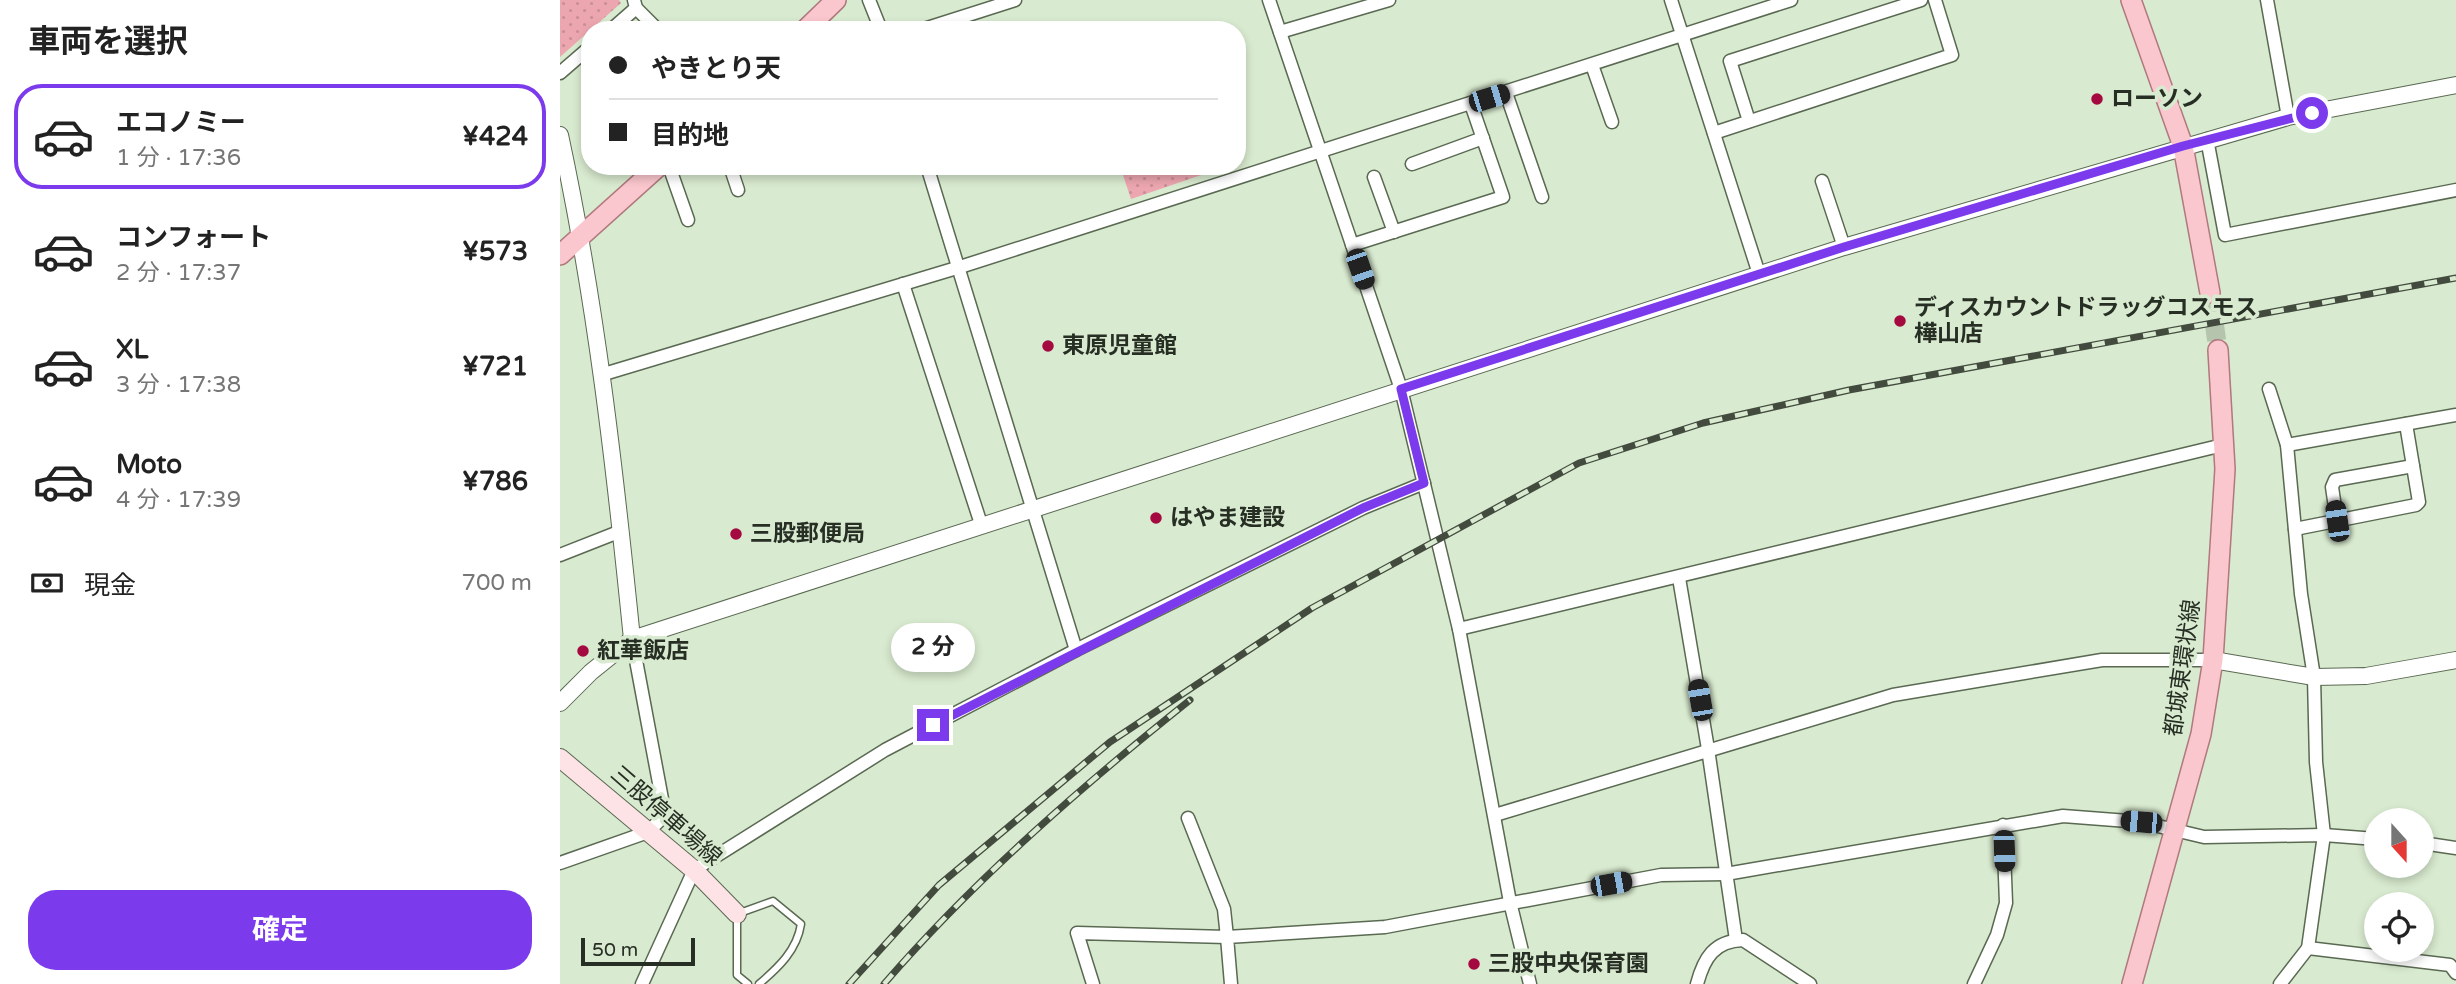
<!DOCTYPE html>
<html lang="ja">
<meta charset="utf-8">
<style>
:root{--surface:#fff;--page:#f2f2f2;--text:#222;--muted:#767676;--line:#e0e0e0;--accent:#7c3aed}
body{margin:0;font-family:"Varela Round","Noto Sans JP",sans-serif;background:var(--page);color:var(--text);height:100vh;display:flex;flex-direction:column;font-size:26px;white-space:nowrap}
*{box-sizing:border-box;margin:0}
p{font-size:23px;color:var(--muted)}
.icon{flex:none;width:38px;height:38px;fill:none;stroke:currentColor;stroke-width:2;stroke-linecap:round;stroke-linejoin:round}
.map{position:relative;flex:1;overflow:hidden}
.details{display:flex;flex-direction:column;background:var(--surface);width:560px}
.details>*{flex:none}
.banner{position:absolute;left:21px;top:21px;width:665px;height:154px;border-radius:28px;box-shadow:0 4px 10px #0003;display:grid;align-content:center;height:154px;padding:0 28px;background:var(--surface)}
.needle{width:46px;rotate:159deg}
.fabs{position:absolute;left:1804px;top:808px;display:grid;gap:14px}
.fabs a{display:grid;place-items:center;width:70px;height:70px;border-radius:50%;background:var(--surface);box-shadow:0 4px 10px #0003;font-size:35px}
.scale{position:absolute;left:21px;bottom:18px;width:114px;box-sizing:border-box;padding-left:7px;border:4px solid #272e24;border-top:0;font-size:19px;line-height:24px;white-space:nowrap;color:#272e24;-webkit-text-stroke:5px #d8eacf;paint-order:stroke}
.end{position:absolute;width:32px;height:32px;margin:-16px;border:9px solid #7c3aed;background:#fff;box-shadow:0 0 0 4px #fff}
.from{border-radius:50%}
.bubble{position:absolute;height:49px;border-radius:24px;background:var(--surface);box-shadow:0 4px 10px #0003;font-size:23px;font-weight:700;line-height:49px;text-align:center}
.car{position:absolute;width:21px;height:42px;margin:-21px -10px;border-radius:9px;box-shadow:0 0 5px 2px #0007;background:linear-gradient(#222 24%,#8ab4d8 0 40%,#222 0 76%,#8ab4d8 0 86%,#222 0)}
.banner b{display:flex;align-items:center;gap:24px;height:66px;font-size:26px}
.banner b+b{border-top:2px solid var(--line)}
.banner i{width:18px;height:18px;background:var(--text)}
ul{padding:0;list-style:none}
li{display:flex;align-items:center;gap:21px;height:105px;margin:0 14px 10px;padding:0 14px;border:4px solid transparent;border-radius:28px}
li div{flex:1}
li b{display:block;font-size:26px}
li em{font-style:normal;font-weight:700}
li.current{border-color:var(--accent)}
li>.icon{width:63px;height:63px;stroke-width:1.5}
h2{padding:0 28px;font-size:32px;line-height:84px}
.pay{display:flex;align-items:center;gap:18px;height:77px;padding:0 28px;font-size:26px}
.pay p{margin-inline-start:auto}
.action{display:flex;gap:14px;margin-top:auto;padding:14px 28px}
.action a{flex:1;height:80px;border-radius:28px;background:var(--accent);color:#fff;font-size:28px;font-weight:700;line-height:80px;text-align:center}
main{display:flex;flex:1;min-height:0}
.map>svg:first-child{display:block}
.park{fill:url(#park-dots)}
.lines{fill:none;stroke-linecap:round;stroke-linejoin:round}
.primary-tunnel{stroke:#b5c4ad;stroke-width:19;stroke-dasharray:19 10;stroke-linecap:butt}
.service-casing{stroke:#5a6952;stroke-width:9}
.minor-casing{stroke:#5a6952;stroke-width:15}
.tertiary-casing{stroke:#5a6952;stroke-width:18}
.secondary-casing{stroke:#5a6952;stroke-width:20}
.primary-casing{stroke:#af797d;stroke-width:22}
.service{stroke:#fff;stroke-width:6}
.minor{stroke:#fff;stroke-width:12}
.tertiary{stroke:#fff;stroke-width:16}
.secondary{stroke:#fde3e6;stroke-width:18}
.primary{stroke:#fbc7ce;stroke-width:19}
.rail-casing{stroke:#424b3e;stroke-width:7}
.rail{stroke:#d8eacf;stroke-width:4.5;stroke-dasharray:13;stroke-linecap:butt}
.route{stroke:#7c3aed;stroke-width:9}
.poi-dot{fill:#a4093f;stroke:#d8eacf;stroke-width:2.5}
.labels{text-anchor:middle;dominant-baseline:central;stroke-width:7;stroke-linejoin:round;paint-order:stroke}
.poi-label{font-size:23px;font-weight:bold;fill:#272e24;stroke:#d8eacf;text-anchor:start}
.street-label{font-size:23px;fill:#272e24;stroke:#d8eacf}
</style>
<main>
<section class="details">
<h2>車両を選択</h2>
<ul>
<li class="current"><svg class="icon" aria-label="car" viewBox="0 0 24 24"><path d="M5 17H2v-5l4-1 3-4h7l3 4 3 1v5h-3M9 17h6M6 11h13"/><circle cx="7" cy="17" r="2"/><circle cx="17" cy="17" r="2"/></svg><div><b>エコノミー</b><p>1 分 · 17:36</p></div><em>¥424</em></li>
<li><svg class="icon" aria-label="car" viewBox="0 0 24 24"><path d="M5 17H2v-5l4-1 3-4h7l3 4 3 1v5h-3M9 17h6M6 11h13"/><circle cx="7" cy="17" r="2"/><circle cx="17" cy="17" r="2"/></svg><div><b>コンフォート</b><p>2 分 · 17:37</p></div><em>¥573</em></li>
<li><svg class="icon" aria-label="car" viewBox="0 0 24 24"><path d="M5 17H2v-5l4-1 3-4h7l3 4 3 1v5h-3M9 17h6M6 11h13"/><circle cx="7" cy="17" r="2"/><circle cx="17" cy="17" r="2"/></svg><div><b>XL</b><p>3 分 · 17:38</p></div><em>¥721</em></li>
<li><svg class="icon" aria-label="car" viewBox="0 0 24 24"><path d="M5 17H2v-5l4-1 3-4h7l3 4 3 1v5h-3M9 17h6M6 11h13"/><circle cx="7" cy="17" r="2"/><circle cx="17" cy="17" r="2"/></svg><div><b>Moto</b><p>4 分 · 17:39</p></div><em>¥786</em></li>
</ul>
<div class="pay"><svg class="icon" aria-label="cash" viewBox="0 0 24 24"><path d="M3 7h18v10H3z"/><circle cx="12" cy="12" r="2"/></svg>現金<p>700 m</p></div>
<div class="action"><a>確定</a></div>
</section>
<div class="map">
<svg width="1896" height="984" viewBox="0 0 1896 984">
<defs>
<pattern id="park-dots" width="8" height="8" patternUnits="userSpaceOnUse" patternTransform="scale(1.75)"><rect width="8" height="8" fill="#eca6af"/><path d="M2 2h.1M6 6h.1" fill="none" stroke="#ca8f96" stroke-width="1.8" stroke-linecap="round"/></pattern>
</defs>
<rect width="100%" height="100%" fill="#d8eacf"/>
<g class="park">
<path d="M0,0H59L61,3L0,57Z"/>
<path d="M560,166H648L650,172L571,199Z"/>
</g>
<g class="lines">
<path class="primary-tunnel" d="M1650,293L1658,350"/>
<defs>
<path id="service" d="M188,984L177,975V914L213,901L241,924C237,950 219,967 199,984"/>
<g id="minor">
<path d="M309,0L321,30"/>
<path d="M709,0L841,389L899,629L950,902L970,984"/>
<path d="M1111,0L1199,274"/>
<path d="M1707,0L1728,117"/>
<path d="M76,8L98,30"/>
<path d="M51,30L76,8L74,0"/>
<path d="M361,30L455,0"/>
<path d="M720,32L829,0"/>
<path d="M1032,65L1052,122"/>
<path d="M0,73L30,47"/>
<path d="M946,93L982,197"/>
<path d="M1189,121L1170,61L1361,0"/>
<path d="M1154,133L1392,55L1375,0"/>
<path d="M1647,139L1665,235L1896,190"/>
<path d="M852,164L923,138"/>
<path d="M109,166L128,220"/>
<path d="M170,166L178,190"/>
<path d="M367,166L516,650"/>
<path d="M814,177L834,232"/>
<path d="M1262,181L1284,247"/>
<path d="M792,245L943,197L911,104"/>
<path d="M343,284L421,524"/>
<path d="M44,374L400,267L1231,0"/>
<path d="M1709,389L1727,445L1741,594L1754,677L1756,762L1764,835L1748,948L1720,984"/>
<path d="M1727,445L1896,415"/>
<path d="M1777,521L1772,487L1775,480L1853,466"/>
<path d="M1735,529L1856,505L1859,502L1846,424"/>
<path d="M0,555L61,531"/>
<path d="M1119,578L1148,749L1176,940"/>
<path d="M899,629L1663,445"/>
<path d="M935,815L1333,695L1542,660H1653"/>
<path d="M1862,843L1896,848"/>
<path d="M0,863L88,832L105,815L72,639"/>
<path d="M1748,948L1890,965L1896,973"/>
<path d="M82,984L134,870L325,750L516,650L803,508L864,483"/>
<path d="M533,984L517,933L667,937L664,909L628,818"/>
<path d="M671,984L667,937L825,927L1101,875L1166,874L1503,816L1581,822L1644,837L1764,835L1816,839"/>
<path d="M1137,984C1144,958 1154,941 1183,940L1250,984"/>
<path d="M1414,984L1437,935L1446,903L1443,825"/>
</g>
<g id="tertiary">
<path d="M0,135C36,302 55,470 72,639"/>
<path d="M1653,660L1754,677L1806,676L1896,660"/>
<path d="M0,703L31,672L72,639L1284,247L1728,117L1896,85"/>
</g>
<path id="secondary" d="M0,758L134,870L177,914"/>
<g id="primary">
<path d="M1571,0L1623,146L1650,293"/>
<path d="M245,30L276,0"/>
<path d="M0,255L99,166"/>
<path d="M1572,984L1641,734L1653,660L1665,469L1658,350"/>
</g>
</defs>
<use href="#service" class="service-casing"/>
<use href="#minor" class="minor-casing"/>
<use href="#tertiary" class="tertiary-casing"/>
<use href="#secondary" class="secondary-casing"/>
<use href="#primary" class="primary-casing"/>
<use href="#service" class="service"/>
<use href="#minor" class="minor"/>
<use href="#tertiary" class="tertiary"/>
<use href="#secondary" class="secondary"/>
<use href="#primary" class="primary"/>
<defs>
<g id="rail">
<path d="M289,984L379,885L550,742L752,608L1019,463L1143,423L1289,390L1896,278"/>
<path d="M324,984C415,879 522,786 630,700"/>
</g>
</defs>
<use href="#rail" class="rail-casing"/>
<use href="#rail" class="rail"/>
</g>
<g class="lines">
<path class="route" d="M373,725L803,508L864,483L841,389L1284,247L1623,146L1752,113"/>
</g>
<g class="poi-dot">
<circle cx="1537" cy="99" r="7"/>
<circle cx="1340" cy="321" r="7"/>
<circle cx="488" cy="346" r="7"/>
<circle cx="596" cy="518" r="7"/>
<circle cx="176" cy="534" r="7"/>
<circle cx="23" cy="651" r="7"/>
<circle cx="914" cy="964" r="7"/>
</g>
<g class="labels">
<g class="poi-label">
<text x="1551" y="99">ローソン</text>
<text x="1354" y="308">ディスカウントドラッグコスモス<tspan x="1354" dy="26">樺山店</tspan></text>
<text x="502" y="346">東原児童館</text>
<text x="610" y="518">はやま建設</text>
<text x="190" y="534">三股郵便局</text>
<text x="37" y="651">紅華飯店</text>
<text x="928" y="964">三股中央保育園</text>
</g>
<g class="street-label">
<text transform="translate(1623 668) rotate(-82)">都城東環状線</text>
<text transform="translate(106 816) rotate(41)">三股停車場線</text>
</g>
</g>
</svg>
<div class="fabs">
<a><svg class="needle" viewBox="-14 -14 28 28"><path d="M0-13l5 13h-10z" fill="#e53935"/><path d="M0 13l5-13h-10z" fill="#767676"/></svg></a>
<a><svg class="icon" aria-label="locate" viewBox="0 0 24 24"><circle cx="12" cy="12" r="6"/><path d="M12 2v4M12 18v4M2 12h4M18 12h4"/></svg></a>
</div>
<div class="scale">50 m</div>
<i class="end from" style="left:1752px;top:113px"></i>
<i class="end" style="left:373px;top:725px"></i>
<div class="bubble" style="left:331px;top:623px;width:84px">2 分</div>
<i class="car" style="left:929px;top:98px;rotate:73deg"></i>
<i class="car" style="left:800px;top:269px;rotate:161deg"></i>
<i class="car" style="left:1777px;top:521px;rotate:352deg"></i>
<i class="car" style="left:1140px;top:700px;rotate:350deg"></i>
<i class="car" style="left:1581px;top:822px;rotate:275deg"></i>
<i class="car" style="left:1444px;top:851px;rotate:178deg"></i>
<i class="car" style="left:1051px;top:884px;rotate:80deg"></i>
<div class="banner">
<b><i class="from"></i>やきとり天</b>
<b><i></i>目的地</b>
</div>
</div>
</main>
